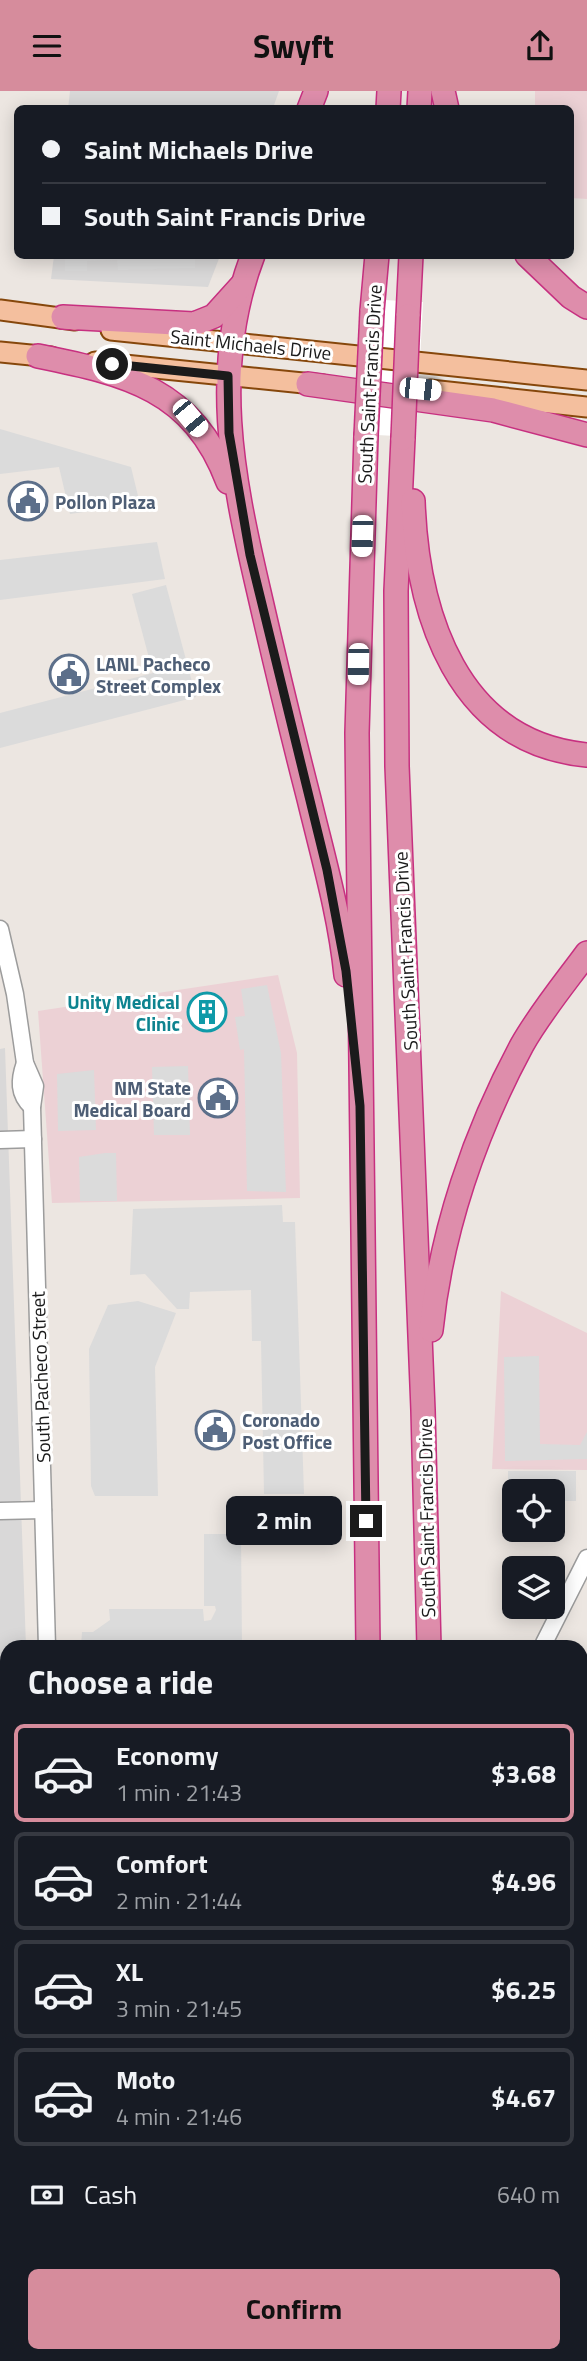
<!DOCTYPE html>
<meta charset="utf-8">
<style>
:root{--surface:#171b24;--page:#20242c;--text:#f1f3f6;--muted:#9ea1a6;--line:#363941;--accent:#d68c9c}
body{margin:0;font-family:"Titillium Web",sans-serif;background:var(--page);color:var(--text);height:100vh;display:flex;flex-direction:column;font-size:26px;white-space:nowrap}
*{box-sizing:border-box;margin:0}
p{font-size:23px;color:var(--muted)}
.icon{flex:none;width:38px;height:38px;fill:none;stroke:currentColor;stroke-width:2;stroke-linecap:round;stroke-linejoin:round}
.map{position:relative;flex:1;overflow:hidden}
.side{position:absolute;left:0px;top:1549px;width:588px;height:723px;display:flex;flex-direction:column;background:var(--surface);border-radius:21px 21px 0 0;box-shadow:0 4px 18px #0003}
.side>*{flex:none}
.hud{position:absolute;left:14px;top:14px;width:560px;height:154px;border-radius:10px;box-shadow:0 4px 18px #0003;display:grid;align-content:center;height:154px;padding:0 28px;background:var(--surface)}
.fabs{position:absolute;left:502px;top:1388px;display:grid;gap:14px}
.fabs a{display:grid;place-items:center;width:63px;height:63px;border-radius:10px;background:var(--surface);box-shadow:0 4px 18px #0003;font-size:35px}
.end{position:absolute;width:32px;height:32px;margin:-16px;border:9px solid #1b1b1b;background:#fff;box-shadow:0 0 0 4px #fff}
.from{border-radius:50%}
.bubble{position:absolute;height:49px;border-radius:10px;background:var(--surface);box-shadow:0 4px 18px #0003;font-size:23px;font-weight:700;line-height:49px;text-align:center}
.car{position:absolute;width:21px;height:42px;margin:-21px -10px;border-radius:9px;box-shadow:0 0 5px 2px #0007;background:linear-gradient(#fff 24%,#345 0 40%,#fff 0 76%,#345 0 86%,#fff 0)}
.hud b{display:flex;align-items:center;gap:24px;height:66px;font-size:26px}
.hud b+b{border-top:2px solid var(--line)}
.hud i{width:18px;height:18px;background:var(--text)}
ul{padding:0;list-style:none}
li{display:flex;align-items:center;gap:21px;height:98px;margin:0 14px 10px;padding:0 14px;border:4px solid var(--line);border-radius:10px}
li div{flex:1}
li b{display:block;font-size:26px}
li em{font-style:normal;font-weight:700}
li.selected{border-color:var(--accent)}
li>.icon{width:63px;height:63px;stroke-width:1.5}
h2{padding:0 28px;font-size:32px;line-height:84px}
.pay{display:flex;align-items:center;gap:18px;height:77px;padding:0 28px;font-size:26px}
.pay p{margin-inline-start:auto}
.button{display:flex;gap:14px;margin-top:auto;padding:14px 28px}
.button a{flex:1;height:80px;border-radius:10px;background:var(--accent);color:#111;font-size:28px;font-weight:700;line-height:80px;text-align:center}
header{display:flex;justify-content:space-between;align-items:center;height:91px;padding:0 28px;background:var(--accent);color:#111;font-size:32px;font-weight:700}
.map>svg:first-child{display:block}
.residential{fill:#d9d8d8}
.commercial{fill:#ecd1d5}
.parking{fill:#dbdbdb}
.pier{fill:#fff}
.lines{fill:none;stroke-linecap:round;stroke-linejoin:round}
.stream{stroke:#a4d4d6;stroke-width:4.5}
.minor-casing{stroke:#9c9c9c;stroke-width:19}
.major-casing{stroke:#86470b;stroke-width:23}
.highway-casing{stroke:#c73080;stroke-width:26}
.minor{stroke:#fff;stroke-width:16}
.major{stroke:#f4bf9e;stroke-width:19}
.highway{stroke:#de8dab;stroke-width:23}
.highway-bridge-casing{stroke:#c73080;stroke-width:26;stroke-linecap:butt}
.highway-bridge{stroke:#de8dab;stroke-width:23}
.route{stroke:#1b1b1b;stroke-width:9}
.labels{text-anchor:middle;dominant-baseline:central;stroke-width:6;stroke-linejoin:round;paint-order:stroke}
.street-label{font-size:19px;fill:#1b1b1b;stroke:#fff}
.service-label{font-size:19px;font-weight:bold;fill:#4e5e75;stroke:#fff;text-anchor:start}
.culture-label{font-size:19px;font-weight:bold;fill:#0d838f;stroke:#fff;text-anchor:end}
</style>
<header><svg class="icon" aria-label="menu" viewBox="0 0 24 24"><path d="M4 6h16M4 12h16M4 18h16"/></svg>Swyft<svg class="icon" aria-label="share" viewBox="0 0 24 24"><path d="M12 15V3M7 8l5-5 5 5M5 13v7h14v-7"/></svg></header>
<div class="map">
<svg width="587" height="2270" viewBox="0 0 587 2270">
<rect width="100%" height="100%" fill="#ece6e1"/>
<g class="residential">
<path d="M70,0H279L273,17L68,18Z"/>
<path d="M54,165H220L208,196L51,188Z"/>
<path d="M5,957L26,1556H7V1825H0V958Z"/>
<path d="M587,1970V2270H554V2265L581,2264V1974Z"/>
</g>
<g class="commercial">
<path d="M535,0H587V108L571,107L570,18L535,17Z"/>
<path d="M278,884L297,962L300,1107L52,1112L38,920Z"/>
<path d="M501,1200L587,1242V1379L492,1378Z"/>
</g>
<g class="parking">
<path d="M65,165L205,164V166H195V177L118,179L117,169L87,170V180H65Z"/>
<path d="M0,338L131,376L140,413L70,423L59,376L0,383Z"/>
<path d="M157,451L165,488L0,509V469Z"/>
<path d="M166,494L196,606L0,657V622L153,582L132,503Z"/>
<path d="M267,894L281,962L286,1101L247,1100L244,958L240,959L235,926L245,925L241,898Z"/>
<path d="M188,975L190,1044H154L152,976Z"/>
<path d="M94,979L96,1039L58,1040L57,983Z"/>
<path d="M105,1062H116L117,1110H80L79,1066Z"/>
<path d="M282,1114L283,1131H295L304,1403H264L261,1250H252L251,1199L190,1201L189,1218H177L145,1183L130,1184L133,1118Z"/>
<path d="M138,1210L176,1222L155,1276L158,1405H95L91,1395L89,1258L108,1214Z"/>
<path d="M539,1265L540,1353L580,1354L587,1341V1368L505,1370L504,1266Z"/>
<path d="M508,1380H576V1410H553V1400H514V1410H508Z"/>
<path d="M204,1443H241L242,1556H81L82,1541H93L110,1529L109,1518H203L204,1530L211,1529L216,1519L215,1515H204Z"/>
</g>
<path class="pier" d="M364,208L423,211L416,346L357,343Z"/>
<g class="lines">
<g class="stream">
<path d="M581,1788L587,1789"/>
<path d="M264,2264L265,2270"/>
</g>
<defs>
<g id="minor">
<path d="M0,838L15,903L25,972L35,995L32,1016L47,1556"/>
<path d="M25,972C19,989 18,1003 32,1016"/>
<path d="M0,1049L33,1048"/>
<path d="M0,1420L43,1419"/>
<path d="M544,1552L587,1467"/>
<path d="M0,1580L7,1579"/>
<path d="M0,1736H7"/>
<path d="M0,1846H7"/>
<path d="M581,1870H587"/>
</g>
<g id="major">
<path d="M0,219L75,229"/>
<path d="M111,239L587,289"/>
<path d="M0,261L51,266"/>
<path d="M95,271L323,294"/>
<path d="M430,299L587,316"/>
</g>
<g id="highway">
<path d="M443,0L447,18"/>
<path d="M309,18L316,0"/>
<path d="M388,18L389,0"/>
<path d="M419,18L420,0"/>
<path d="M253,164C210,276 232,385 258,497C274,567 291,638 309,708C323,766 340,824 346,884"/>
<path d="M527,164L571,206L587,216"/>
<path d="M372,220L377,164"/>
<path d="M408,225L411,164"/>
<path d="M63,226L194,233L214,225L242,194"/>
<path d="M38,265C127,283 193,298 228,391"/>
<path d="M308,293L493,319L587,344"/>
<path d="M366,345L357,642L368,1556"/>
<path d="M403,347L396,500L397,675L423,1319L429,1556"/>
<path d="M413,410C417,523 457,652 587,664"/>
<path d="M431,1239C441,1140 475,1041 522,954C540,922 565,892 587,862"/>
<path d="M581,1842H587"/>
<path d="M376,2264V2270"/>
<path d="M438,2264V2270"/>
</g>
</defs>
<use href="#minor" class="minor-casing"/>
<use href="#major" class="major-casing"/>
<use href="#highway" class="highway-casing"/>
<use href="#minor" class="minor"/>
<use href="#major" class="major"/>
<use href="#highway" class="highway"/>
<defs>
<g id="highway-bridge">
<path d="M366,345L372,220"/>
<path d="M403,347L408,225"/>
</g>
</defs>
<use href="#highway-bridge" class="highway-bridge-casing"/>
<use href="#highway-bridge" class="highway-bridge"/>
</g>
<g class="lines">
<path class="route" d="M112,273L228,285L229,342L250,464L327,779L346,880L360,1015L366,1430"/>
</g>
<defs>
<symbol id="civic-ring" viewBox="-11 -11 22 22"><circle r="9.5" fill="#fff" stroke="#5c6f8a" stroke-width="1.5"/><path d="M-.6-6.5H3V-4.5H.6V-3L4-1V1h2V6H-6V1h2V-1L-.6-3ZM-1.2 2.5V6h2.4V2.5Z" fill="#5c6f8a"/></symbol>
<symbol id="building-ring" viewBox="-11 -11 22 22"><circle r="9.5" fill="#fff" stroke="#0f9aa8" stroke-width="1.5"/><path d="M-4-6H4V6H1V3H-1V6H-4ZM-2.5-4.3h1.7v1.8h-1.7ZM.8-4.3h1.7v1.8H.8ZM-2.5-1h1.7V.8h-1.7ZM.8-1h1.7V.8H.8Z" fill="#0f9aa8"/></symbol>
</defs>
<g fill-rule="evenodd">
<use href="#civic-ring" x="6" y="388" width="44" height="44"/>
<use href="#civic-ring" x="47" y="561" width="44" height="44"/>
<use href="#building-ring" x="185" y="899" width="44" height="44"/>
<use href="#civic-ring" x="196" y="985" width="44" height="44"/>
<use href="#civic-ring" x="193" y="1317" width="44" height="44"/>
</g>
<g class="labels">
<g class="street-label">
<text transform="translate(251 253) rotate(6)">Saint Michaels Drive</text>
<text transform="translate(369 293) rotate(-87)">South Saint Francis Drive</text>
<text transform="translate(405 860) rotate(-93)">South Saint Francis Drive</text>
<text transform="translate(40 1286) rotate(-92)">South Pacheco Street</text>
<text transform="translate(426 1427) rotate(-91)">South Saint Francis Drive</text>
</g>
<g class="service-label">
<text x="55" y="410">Pollon Plaza</text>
<text x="96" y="572">LANL Pacheco<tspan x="96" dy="22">Street Complex</tspan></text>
<text x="191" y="996" text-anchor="end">NM State<tspan x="191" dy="22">Medical Board</tspan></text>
<text x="242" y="1328">Coronado<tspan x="242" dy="22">Post Office</tspan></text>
</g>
<g class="culture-label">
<text x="180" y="910">Unity Medical<tspan x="180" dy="22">Clinic</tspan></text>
</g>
</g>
</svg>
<div class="fabs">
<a><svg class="icon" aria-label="locate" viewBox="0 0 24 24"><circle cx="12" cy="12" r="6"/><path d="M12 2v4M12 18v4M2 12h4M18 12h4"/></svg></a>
<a><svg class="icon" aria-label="layers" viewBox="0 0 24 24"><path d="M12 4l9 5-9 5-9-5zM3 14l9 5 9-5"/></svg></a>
</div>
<i class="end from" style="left:112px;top:273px"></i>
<i class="end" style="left:366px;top:1430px"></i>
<div class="bubble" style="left:226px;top:1405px;width:116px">2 min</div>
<i class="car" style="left:420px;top:298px;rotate:96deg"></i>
<i class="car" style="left:190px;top:327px;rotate:140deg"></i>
<i class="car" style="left:362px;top:445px;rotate:182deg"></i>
<i class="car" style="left:358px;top:573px;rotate:181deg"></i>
<div class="hud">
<b><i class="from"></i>Saint Michaels Drive</b>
<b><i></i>South Saint Francis Drive</b>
</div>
<section class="side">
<h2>Choose a ride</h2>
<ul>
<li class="selected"><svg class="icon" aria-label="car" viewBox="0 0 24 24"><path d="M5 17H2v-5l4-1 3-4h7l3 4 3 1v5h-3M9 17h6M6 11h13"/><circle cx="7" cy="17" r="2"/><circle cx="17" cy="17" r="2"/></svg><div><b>Economy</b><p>1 min · 21:43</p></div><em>$3.68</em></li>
<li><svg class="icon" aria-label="car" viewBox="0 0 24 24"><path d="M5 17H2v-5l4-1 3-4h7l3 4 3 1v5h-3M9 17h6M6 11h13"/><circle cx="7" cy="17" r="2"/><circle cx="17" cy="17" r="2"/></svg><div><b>Comfort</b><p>2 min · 21:44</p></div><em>$4.96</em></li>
<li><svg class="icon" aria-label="car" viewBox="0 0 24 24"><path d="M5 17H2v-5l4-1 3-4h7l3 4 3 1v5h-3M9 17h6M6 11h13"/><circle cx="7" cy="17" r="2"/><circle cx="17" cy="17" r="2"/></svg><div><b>XL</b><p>3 min · 21:45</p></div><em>$6.25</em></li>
<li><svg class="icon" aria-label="car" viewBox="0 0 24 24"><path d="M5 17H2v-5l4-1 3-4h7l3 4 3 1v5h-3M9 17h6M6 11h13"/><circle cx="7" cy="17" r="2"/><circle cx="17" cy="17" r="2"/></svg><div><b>Moto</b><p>4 min · 21:46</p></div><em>$4.67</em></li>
</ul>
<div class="pay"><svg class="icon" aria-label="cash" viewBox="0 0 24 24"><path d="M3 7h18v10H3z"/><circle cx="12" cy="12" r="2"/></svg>Cash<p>640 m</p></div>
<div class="button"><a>Confirm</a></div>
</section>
</div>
